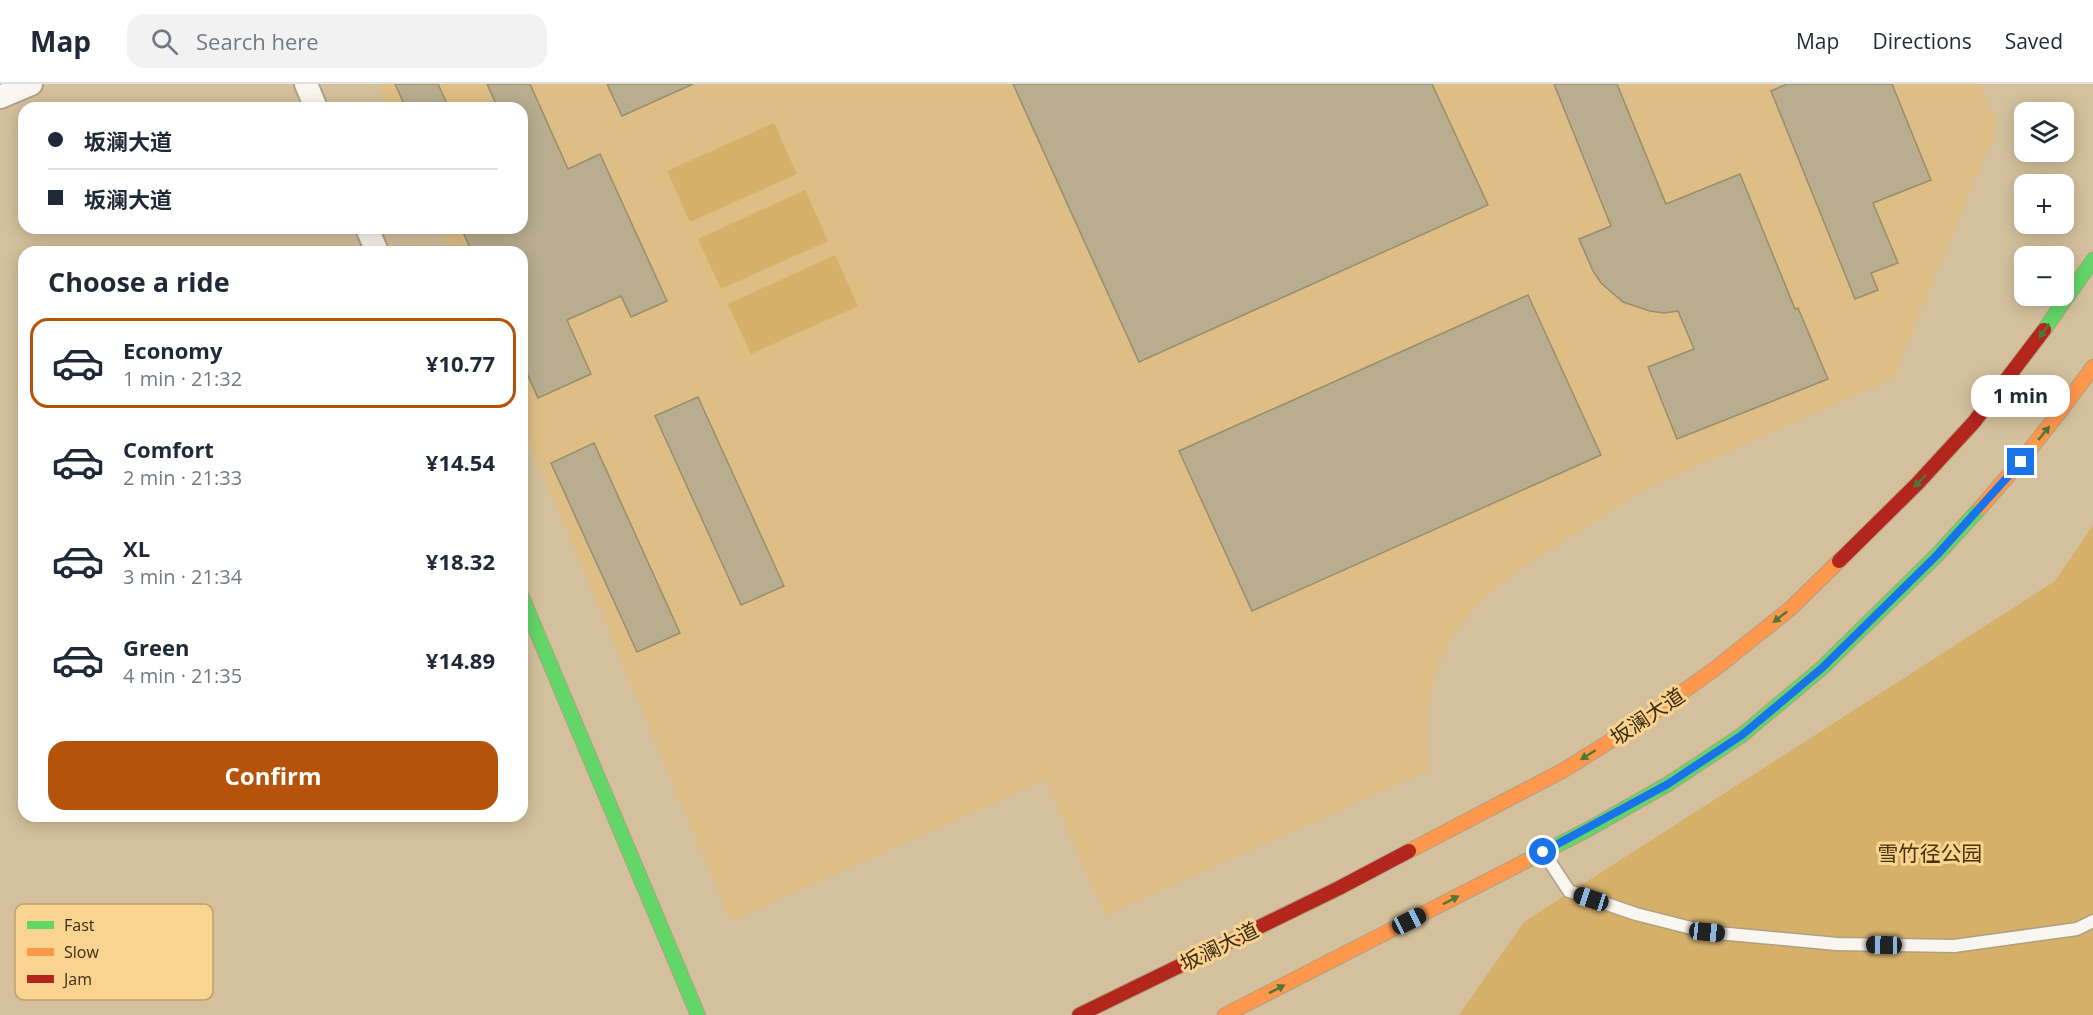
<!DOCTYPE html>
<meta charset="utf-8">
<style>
:root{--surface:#fff;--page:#f2f2f3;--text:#1f2937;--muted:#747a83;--line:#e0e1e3;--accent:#b45309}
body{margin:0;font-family:"Open Sans","Noto Sans SC",sans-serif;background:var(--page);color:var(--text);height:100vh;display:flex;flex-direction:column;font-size:22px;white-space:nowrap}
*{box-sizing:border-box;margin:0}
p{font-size:20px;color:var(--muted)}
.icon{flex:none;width:33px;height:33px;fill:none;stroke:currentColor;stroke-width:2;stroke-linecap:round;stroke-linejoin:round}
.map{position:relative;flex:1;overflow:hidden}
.drawer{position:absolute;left:18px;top:162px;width:510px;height:576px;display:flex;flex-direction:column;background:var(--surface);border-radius:18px;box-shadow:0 3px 15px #0003}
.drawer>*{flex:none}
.top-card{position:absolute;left:18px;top:18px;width:510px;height:132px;border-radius:18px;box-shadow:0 3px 15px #0003;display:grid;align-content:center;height:132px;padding:0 30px;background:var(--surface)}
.fabs{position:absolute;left:2014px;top:18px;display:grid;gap:12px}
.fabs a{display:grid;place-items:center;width:60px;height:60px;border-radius:12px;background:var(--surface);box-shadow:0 3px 15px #0003;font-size:30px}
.end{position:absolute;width:27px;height:27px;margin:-14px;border:8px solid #1a73e8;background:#fff;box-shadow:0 0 0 3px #fff}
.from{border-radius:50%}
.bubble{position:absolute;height:42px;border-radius:18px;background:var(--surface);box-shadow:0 3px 15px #0003;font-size:20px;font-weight:700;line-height:42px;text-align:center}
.car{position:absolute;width:18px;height:36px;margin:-18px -9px;border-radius:8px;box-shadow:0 0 4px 2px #0007;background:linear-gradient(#222 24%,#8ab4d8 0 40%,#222 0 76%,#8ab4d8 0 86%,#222 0)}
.top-card b{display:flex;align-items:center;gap:21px;height:57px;font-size:22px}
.top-card b+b{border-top:2px solid var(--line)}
.top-card i{width:15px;height:15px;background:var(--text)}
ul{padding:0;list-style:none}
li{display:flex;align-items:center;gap:18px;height:90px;margin:0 12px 9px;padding:0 18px;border:3px solid transparent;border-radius:18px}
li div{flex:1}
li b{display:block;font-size:22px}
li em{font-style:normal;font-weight:700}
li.current{border-color:var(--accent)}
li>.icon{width:54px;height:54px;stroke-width:1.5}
h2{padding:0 30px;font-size:27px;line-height:72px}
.cta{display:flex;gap:12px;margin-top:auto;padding:12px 30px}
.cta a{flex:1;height:69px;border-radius:18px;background:var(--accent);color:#fff;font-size:24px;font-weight:700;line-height:69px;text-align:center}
header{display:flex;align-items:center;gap:36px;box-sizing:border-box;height:84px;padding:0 30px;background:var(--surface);border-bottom:2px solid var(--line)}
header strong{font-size:28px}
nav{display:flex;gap:33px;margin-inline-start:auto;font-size:21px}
.search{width:420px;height:54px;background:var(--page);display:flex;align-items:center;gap:15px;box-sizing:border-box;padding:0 21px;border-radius:18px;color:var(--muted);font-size:22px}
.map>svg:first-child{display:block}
.built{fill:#debe85}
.green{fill:#d5b069}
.building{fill:#b8ad8e;stroke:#988d6e;stroke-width:1.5}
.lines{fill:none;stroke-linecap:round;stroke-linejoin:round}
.lane-casing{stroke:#b0a083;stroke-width:15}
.street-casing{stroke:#b0a083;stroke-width:26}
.fast-casing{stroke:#b0a083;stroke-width:16}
.slow-casing{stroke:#b0a083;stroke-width:16}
.jam-casing{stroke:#b0a083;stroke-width:16}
.lane{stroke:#f9f6f0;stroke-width:12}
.street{stroke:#f9f6f0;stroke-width:22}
.fast{stroke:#63d668;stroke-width:14}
.slow{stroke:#ff974d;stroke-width:14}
.jam{stroke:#b3261e;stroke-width:14}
.oneway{fill:#4d7838}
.route{stroke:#1a73e8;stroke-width:8}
.labels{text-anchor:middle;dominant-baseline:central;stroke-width:6;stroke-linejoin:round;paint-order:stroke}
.street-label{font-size:21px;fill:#3b2c11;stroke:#f9d390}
.park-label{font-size:21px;fill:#463106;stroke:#f9d390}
.key{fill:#f9d390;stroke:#c0a16a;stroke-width:1.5}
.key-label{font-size:16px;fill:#3b2c11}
</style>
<header>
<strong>Map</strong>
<div class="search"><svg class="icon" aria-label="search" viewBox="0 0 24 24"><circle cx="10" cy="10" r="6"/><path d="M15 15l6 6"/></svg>Search here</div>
<nav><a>Map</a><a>Directions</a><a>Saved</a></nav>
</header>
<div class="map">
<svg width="2093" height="931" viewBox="0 0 2093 931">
<rect width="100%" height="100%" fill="#d4c09c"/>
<path class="built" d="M378,0H1981L1998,41L1893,294L1645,405L1510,492L1476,521L1450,557L1432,598L1426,642L1429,686L1106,831L1045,696L731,837L522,341V168H449L439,144H522V24H388Z"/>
<g class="green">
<path d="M774,39L797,90L690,138L667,87Z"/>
<path d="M805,106L828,157L721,205L698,155Z"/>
<path d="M835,171L858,222L751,270L728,220Z"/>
<path d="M2093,441V931H1459L1524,838L2055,497Z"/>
</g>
<g class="building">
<path d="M395,0H438L449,24H406Z"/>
<path d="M487,0H530L568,85L600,70L667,217L631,233L621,212L567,236L591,290L538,314L522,278V168H472L461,144H522V24H498Z"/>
<path d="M607,0H693L622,32Z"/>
<path d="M1013,0H1432L1488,121L1139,278Z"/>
<path d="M1554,0H1617L1666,120L1740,90L1795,225L1798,224L1828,295L1677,355L1648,283L1694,265L1678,227L1664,229L1650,227L1623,218L1601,199L1593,187L1579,155L1611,142Z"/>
<path d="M1787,0H1892L1931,96L1873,119L1898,179L1871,189L1878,206L1855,215L1771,7Z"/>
<path d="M1528,211L1601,371L1252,527L1179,367Z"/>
<path d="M698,313L784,502L741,521L655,332Z"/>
<path d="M594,359L680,549L637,568L551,379Z"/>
</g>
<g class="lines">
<defs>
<path id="lane" d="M1544,769L1569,807L1636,830L1707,848L1837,860L1954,862L2077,845L2093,837"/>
<g id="street">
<path d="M306,0L316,24"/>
<path d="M0,13L31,0"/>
<path d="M367,144L377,168"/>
</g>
<g id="fast">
<path d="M2044,246L2093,176"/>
<path d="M522,513L698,931"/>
<path d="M1524,778L1587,746L1668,700L1742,651L1822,584L1937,471L1981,423"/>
</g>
<g id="slow">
<path d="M1981,423C2021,378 2058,332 2093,283"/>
<path d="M1409,767L1564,686L1642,637L1716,584L1790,525L1839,477"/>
<path d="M1225,931L1524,778"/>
</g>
<g id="jam">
<path d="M1839,477L1917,400L1974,338L2044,246"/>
<path d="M1079,931L1339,804L1409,767"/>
</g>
</defs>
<use href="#lane" class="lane-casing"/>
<use href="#street" class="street-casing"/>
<use href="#fast" class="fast-casing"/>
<use href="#slow" class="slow-casing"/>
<use href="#jam" class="jam-casing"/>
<use href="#lane" class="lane"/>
<use href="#street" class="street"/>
<use href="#fast" class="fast"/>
<use href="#slow" class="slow"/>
<use href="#jam" class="jam"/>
</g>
<defs><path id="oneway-solid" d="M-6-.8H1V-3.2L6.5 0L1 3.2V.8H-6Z" transform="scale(1.5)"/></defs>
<g class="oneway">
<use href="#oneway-solid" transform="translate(2044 247) rotate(125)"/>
<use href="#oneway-solid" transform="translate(2044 349) rotate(-51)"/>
<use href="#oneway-solid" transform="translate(1920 397) rotate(134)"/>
<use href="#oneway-solid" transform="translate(1780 533) rotate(142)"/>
<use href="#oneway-solid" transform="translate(1588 671) rotate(148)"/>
<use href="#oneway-solid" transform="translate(1451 816) rotate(-27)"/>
<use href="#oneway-solid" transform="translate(1277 905) rotate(-27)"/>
</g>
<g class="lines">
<path class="route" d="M1543,768L1668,700L1742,651L1822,584L1937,471L2021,378"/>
</g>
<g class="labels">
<g class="street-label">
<text transform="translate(1647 632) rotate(-34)">坂澜大道</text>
<text transform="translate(1219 862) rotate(-26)">坂澜大道</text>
</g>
<g class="park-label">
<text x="1930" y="769">雪竹径公园</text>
</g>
</g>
<rect x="15" y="820" width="198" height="96" rx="9" class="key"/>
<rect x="27" y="837" width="27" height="8" fill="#63d668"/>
<rect x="27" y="864" width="27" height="8" fill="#ff974d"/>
<rect x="27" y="891" width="27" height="8" fill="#b3261e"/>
<g class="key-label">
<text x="64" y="847">Fast</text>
<text x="64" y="874">Slow</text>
<text x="64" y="901">Jam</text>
</g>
</svg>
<div class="fabs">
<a><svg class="icon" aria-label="layers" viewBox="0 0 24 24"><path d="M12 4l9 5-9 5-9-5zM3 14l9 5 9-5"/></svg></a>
<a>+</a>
<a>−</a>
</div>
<i class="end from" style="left:1543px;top:768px"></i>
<i class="end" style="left:2021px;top:378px"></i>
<div class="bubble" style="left:1971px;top:291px;width:99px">1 min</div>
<i class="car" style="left:1591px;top:815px;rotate:288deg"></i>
<i class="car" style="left:1409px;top:837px;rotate:63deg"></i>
<i class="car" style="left:1707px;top:848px;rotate:96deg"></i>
<i class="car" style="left:1884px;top:861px;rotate:271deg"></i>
<div class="top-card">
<b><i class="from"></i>坂澜大道</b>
<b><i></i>坂澜大道</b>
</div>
<section class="drawer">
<h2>Choose a ride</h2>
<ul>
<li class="current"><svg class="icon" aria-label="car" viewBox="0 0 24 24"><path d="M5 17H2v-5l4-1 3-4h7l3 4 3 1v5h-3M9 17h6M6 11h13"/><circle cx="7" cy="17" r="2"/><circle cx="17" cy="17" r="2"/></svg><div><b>Economy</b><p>1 min · 21:32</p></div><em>¥10.77</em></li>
<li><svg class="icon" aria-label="car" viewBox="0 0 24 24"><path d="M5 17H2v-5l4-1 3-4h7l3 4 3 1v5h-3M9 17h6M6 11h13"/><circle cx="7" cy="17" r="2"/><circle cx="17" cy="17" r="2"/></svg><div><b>Comfort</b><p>2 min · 21:33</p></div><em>¥14.54</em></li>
<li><svg class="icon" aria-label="car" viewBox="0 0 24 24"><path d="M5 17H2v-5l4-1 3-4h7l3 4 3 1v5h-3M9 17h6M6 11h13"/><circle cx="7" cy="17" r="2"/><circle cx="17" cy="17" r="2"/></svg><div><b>XL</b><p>3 min · 21:34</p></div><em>¥18.32</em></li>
<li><svg class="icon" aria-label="car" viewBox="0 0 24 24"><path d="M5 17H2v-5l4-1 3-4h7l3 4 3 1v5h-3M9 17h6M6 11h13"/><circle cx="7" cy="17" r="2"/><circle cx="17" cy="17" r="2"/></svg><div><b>Green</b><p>4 min · 21:35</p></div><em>¥14.89</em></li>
</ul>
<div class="cta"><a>Confirm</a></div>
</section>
</div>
